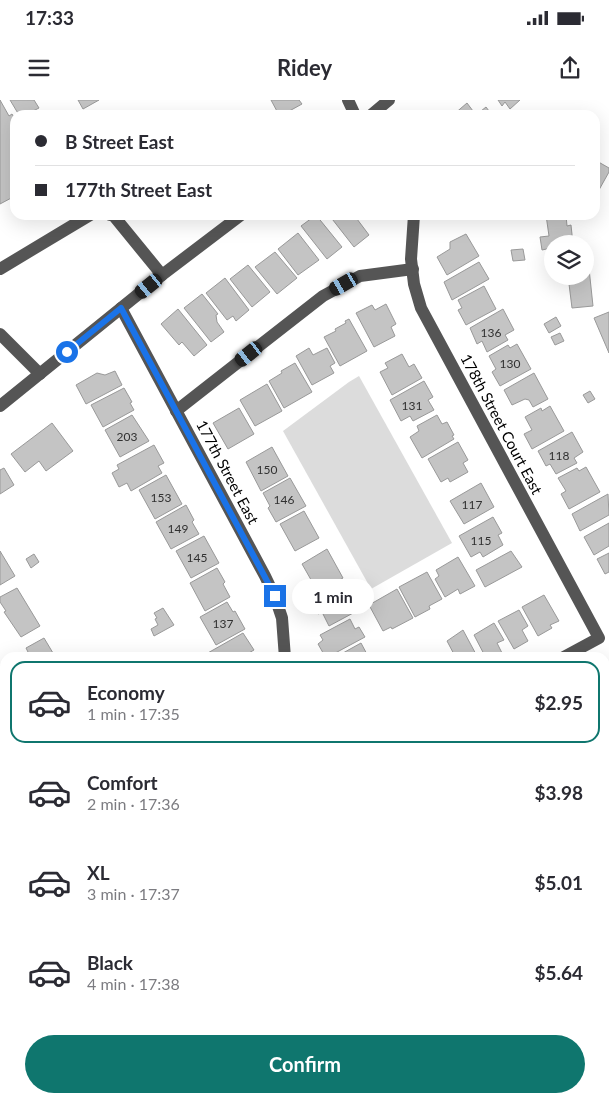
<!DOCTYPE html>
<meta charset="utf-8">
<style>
:root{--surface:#fff;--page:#f2f2f3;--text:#2b2b33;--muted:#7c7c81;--line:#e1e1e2;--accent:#0f766e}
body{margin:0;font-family:Lato,sans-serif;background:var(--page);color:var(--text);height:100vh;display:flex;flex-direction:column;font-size:19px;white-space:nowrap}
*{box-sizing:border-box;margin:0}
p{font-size:16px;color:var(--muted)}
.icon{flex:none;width:28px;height:28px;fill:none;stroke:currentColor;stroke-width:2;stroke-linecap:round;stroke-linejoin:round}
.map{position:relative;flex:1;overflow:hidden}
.drawer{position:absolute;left:0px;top:552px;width:610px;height:451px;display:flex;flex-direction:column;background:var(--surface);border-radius:15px 15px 0 0;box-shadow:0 5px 20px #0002}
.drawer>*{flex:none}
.top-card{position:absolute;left:10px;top:10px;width:590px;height:110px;border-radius:15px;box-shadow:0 5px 20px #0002;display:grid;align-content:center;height:110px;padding:0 25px;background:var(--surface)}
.controls{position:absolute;left:544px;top:135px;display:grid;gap:10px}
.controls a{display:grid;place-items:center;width:50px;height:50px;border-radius:50%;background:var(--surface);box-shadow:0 5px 20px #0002;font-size:25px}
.end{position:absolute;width:22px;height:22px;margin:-11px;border:6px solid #1a73e8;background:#fff;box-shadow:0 0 0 2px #fff}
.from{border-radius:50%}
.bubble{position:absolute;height:35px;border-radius:18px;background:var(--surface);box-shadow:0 5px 20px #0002;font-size:16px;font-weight:700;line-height:35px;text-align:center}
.car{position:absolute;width:15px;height:30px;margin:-15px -8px;border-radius:6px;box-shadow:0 0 4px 1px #0007;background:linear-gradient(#222 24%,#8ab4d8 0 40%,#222 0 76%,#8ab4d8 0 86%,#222 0)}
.top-card b{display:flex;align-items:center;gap:18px;height:48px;font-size:19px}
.top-card b+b{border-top:1px solid var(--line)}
.top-card i{width:12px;height:12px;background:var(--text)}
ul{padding:9px 0 0;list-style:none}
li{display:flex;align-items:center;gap:15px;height:82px;margin:0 10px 8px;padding:0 15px;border:2px solid transparent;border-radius:15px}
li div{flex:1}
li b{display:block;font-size:19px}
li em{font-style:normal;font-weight:700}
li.selected{border-color:var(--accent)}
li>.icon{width:45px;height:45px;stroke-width:1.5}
.button{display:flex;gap:10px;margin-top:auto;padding:10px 25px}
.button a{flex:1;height:58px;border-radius:30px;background:var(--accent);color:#fff;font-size:20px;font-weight:700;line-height:58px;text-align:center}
.status{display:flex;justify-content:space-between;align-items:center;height:35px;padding:0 25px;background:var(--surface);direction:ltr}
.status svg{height:14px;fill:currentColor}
header{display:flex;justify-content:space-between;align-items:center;height:65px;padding:0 25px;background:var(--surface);font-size:22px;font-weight:700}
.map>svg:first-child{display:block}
.green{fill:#dcdcdc}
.building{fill:#c4c4c4;stroke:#999}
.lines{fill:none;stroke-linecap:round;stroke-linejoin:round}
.minor{stroke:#555;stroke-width:12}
.major{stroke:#000;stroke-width:12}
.route{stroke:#1a73e8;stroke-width:6}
.labels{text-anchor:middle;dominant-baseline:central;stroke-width:4.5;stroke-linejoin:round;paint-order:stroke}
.number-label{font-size:12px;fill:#313131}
.street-label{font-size:15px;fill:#000;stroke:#fff}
</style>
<div class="status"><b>17:33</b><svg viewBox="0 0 49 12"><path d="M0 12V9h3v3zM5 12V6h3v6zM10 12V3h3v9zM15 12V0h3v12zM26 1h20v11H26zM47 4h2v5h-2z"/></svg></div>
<header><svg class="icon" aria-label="menu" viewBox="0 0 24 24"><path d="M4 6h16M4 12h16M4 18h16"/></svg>Ridey<svg class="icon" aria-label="share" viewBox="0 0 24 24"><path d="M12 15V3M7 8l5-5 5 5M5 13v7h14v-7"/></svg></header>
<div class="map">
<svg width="609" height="1003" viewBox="0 0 609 1003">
<rect width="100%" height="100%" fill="#fff"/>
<path class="green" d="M359,276L452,443L371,489L283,331L349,282Z"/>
<g class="building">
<path d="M0,0L9,16L12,14L15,19V96L0,104Z"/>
<path d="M10,0H34L39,8L25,15H19Z"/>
<path d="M78,0H99L83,9Z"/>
<path d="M271,0H299L302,4L282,15H279Z"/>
<path d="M498,0H520L510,9L505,2L502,6Z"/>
<path d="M467,3L476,15L486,7L492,15H453Z"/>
<path d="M595,60L609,68V72L595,97Z"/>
<path d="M316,115L342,147L327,159L301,126Z"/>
<path d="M329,115H354L369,135L354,147Z"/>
<path d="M546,115H566L567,126L571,125L573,144H552V153L551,148L542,150L540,137L549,136Z"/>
<path d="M298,133L319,160L298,175L278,149Z"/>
<path d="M466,134L479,156L447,175L437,157L450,149V142Z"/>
<path d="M523,149L525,160L513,161L511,150Z"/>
<path d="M275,152L297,178L277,194L255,167Z"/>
<path d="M585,159H588L593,206L572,208L568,176H585Z"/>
<path d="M479,162L489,179L452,200L444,182Z"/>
<path d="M248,165L270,192L252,207L230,179Z"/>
<path d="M225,178L249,210L236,221L233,216L227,220L206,193Z"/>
<path d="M484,186L496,209L466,225L458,210L462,208L458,200Z"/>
<path d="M202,194L218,214L216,215L217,222L224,232L211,242L184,208Z"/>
<path d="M386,204L396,224L391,227L395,236L374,247L356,213L372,205L375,210Z"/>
<path d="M178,209L207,245L194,256L182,242L179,245L161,224Z"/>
<path d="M503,209L514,230L505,235L508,240L487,252L482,241L477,244L470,228Z"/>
<path d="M609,212V253L594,218Z"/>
<path d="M556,217L561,226L549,233L544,224Z"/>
<path d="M349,219L367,251L340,266L324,237L336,231L335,229L346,223L345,221Z"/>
<path d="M560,233L564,241L555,245L551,237Z"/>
<path d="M517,244L531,269L500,286L492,272L496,269L489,256L508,245L510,248Z"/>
<path d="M309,248L313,255L327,248L335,263L330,266L334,273L312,285L296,256Z"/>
<path d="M402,254L409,267L414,264L422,278L392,295L380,272L388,268L385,263Z"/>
<path d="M295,263L312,292L284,308L269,281L282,273L281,271Z"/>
<path d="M115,271L122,285L86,304L76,285L97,273L105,275Z"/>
<path d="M534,273L548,299L533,307L529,300L525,299L512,305L504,290Z"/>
<path d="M424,281L433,297L428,300L434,310L413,321L410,316L401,321L390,300Z"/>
<path d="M267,284L282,311L255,326L240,300Z"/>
<path d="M124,288L132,302L130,303L134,310L103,327L91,305Z"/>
<path d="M590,291L595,299L588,303L583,295Z"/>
<path d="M550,306L564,331L532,349L524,334L532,330L525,317L541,308L542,311Z"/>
<path d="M239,308L254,334L228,349L213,323Z"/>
<path d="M132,315L149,341L120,357L105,330Z"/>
<path d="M437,315L442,324L447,322L454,335L452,336L454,339L422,358L410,337L419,331L417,326Z"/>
<path d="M52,323L73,351L46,371L39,361L25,372L11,354Z"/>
<path d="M572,332L583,352L574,358L577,363L556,374L550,364L546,366L538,351Z"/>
<path d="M458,342L468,360L463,363L468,372L450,382L448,378L441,382L428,359Z"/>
<path d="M154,345L164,363L158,366L162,373L131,391L127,383L119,387L112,373L119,369L117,365Z"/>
<path d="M272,347L288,376L261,391L246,362Z"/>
<path d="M586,367L600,392L569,409L561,394L566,391L558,378L577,368L579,371Z"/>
<path d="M4,368L14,385L0,394V370Z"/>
<path d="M166,375L182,404L155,419L139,390Z"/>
<path d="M290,378L306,406L276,422L268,408L270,406L263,393Z"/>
<path d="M481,383L494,407L464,424L450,401Z"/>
<path d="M608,394L609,415L580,431L572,414Z"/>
<path d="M186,405L194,420L192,422L199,434L171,449L156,422Z"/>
<path d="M304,411L319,438L295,451L280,424Z"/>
<path d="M493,417L502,433L498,435L503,445L483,457L480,452L471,457L459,436Z"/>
<path d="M609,423V446L594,455L584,437Z"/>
<path d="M204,436L219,463L191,478L176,451Z"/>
<path d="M327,449L343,478L318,492L302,464Z"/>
<path d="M0,451L15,476L0,485Z"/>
<path d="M511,451L522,467L485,487L476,470Z"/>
<path d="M609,453V472L605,474L597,459Z"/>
<path d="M34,454L39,462L31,468L26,459Z"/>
<path d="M458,457L475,486L460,494L458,489L445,497L435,479L439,476L436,470Z"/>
<path d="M217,468L225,482L223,484L230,497L205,511L190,483Z"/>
<path d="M427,472L442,499L429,506L430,509L415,517L399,487Z"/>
<path d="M340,484L355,512L329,526L322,512L318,514L311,500Z"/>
<path d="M17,488L40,526L21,537L4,512L6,511L0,502V497Z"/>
<path d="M397,489L413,518L392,529L391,527L383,531L369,505Z"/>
<path d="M544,495L559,521L550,525L552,528L538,536L522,507Z"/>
<path d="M227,502L233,512L235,511L245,529L216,545L200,517Z"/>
<path d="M163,508L174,525L154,536L151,529L158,525L155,519L157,518L154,513Z"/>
<path d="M519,510L528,526L522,530L528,541L514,549L498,521Z"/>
<path d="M350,519L355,529L359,527L365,537L326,558L318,544L323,540L320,535Z"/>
<path d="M494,523L504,540L497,543L503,555L498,558H486L474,535Z"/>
<path d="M463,530L478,558H456L447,541Z"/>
<path d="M243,533L254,550L240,558H208L206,554Z"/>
<path d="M44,538L56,558H31L26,548Z"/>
<path d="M361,543L369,558H334Z"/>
<path d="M605,585L609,592V615L605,617Z"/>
<path d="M0,704L5,712V730L0,732Z"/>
<path d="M609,748V863L605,856V750Z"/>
<path d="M609,868V931L605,924V870Z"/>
<path d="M318,999H423L416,1003H321Z"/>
</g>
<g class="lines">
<g class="minor">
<path d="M348,0L355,15"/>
<path d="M371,15L389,0"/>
<path d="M110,115H113L162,175"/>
<path d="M414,115L411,159L414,184L421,208L599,538L562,558"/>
<path d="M0,169L90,115"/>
<path d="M121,208L265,476L275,497L282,518L285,558"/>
<path d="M0,234L40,274"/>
<path d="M0,306L162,175L241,115"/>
<path d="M176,311L323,196L360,176L413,169"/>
<path d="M605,648L609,646"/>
<path d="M605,740L609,738"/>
<path d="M605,962L609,961"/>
<path d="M0,982L5,979"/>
<path d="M293,999L296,1003"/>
<path d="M477,1003L484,999"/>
</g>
<g class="major">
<path d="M0,615L5,624"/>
<path d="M216,999L218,1003"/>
</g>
</g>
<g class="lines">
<path class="route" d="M67,252L121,208L275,496"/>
</g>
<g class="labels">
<g class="number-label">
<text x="491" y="232">136</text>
<text x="510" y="263">130</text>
<text x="412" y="305">131</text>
<text x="127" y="336">203</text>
<text x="559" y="355">118</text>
<text x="267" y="369">150</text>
<text x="161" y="397">153</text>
<text x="284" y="399">146</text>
<text x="472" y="404">117</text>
<text x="178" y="428">149</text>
<text x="481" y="440">115</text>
<text x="197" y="457">145</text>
<text x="223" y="523">137</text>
</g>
<g class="street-label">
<text transform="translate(502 324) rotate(62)">178th Street Court East</text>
<text transform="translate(228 372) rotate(62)">177th Street East</text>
</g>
</g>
</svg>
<div class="controls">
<a><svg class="icon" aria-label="layers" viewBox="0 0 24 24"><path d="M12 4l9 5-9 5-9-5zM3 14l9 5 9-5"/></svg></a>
</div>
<i class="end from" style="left:67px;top:252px"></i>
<i class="end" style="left:275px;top:496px"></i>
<div class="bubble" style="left:292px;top:479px;width:82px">1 min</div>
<i class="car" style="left:344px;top:184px;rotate:240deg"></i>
<i class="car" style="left:149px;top:186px;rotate:231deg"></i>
<i class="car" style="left:249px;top:254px;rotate:232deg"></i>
<div class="top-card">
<b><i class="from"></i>B Street East</b>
<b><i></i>177th Street East</b>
</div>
<section class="drawer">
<ul>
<li class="selected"><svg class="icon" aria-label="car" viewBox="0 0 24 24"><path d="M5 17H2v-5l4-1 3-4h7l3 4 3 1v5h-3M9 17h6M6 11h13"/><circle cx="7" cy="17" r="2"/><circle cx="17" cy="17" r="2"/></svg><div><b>Economy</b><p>1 min · 17:35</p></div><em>$2.95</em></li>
<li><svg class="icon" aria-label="car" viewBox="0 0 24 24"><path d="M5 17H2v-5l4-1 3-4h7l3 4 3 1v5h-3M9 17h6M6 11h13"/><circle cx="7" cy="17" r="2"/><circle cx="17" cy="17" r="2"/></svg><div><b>Comfort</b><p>2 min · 17:36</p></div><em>$3.98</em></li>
<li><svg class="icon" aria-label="car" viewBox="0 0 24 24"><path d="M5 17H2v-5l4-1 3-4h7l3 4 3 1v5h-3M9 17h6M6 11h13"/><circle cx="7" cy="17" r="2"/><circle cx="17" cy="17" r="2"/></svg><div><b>XL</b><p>3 min · 17:37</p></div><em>$5.01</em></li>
<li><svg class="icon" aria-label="car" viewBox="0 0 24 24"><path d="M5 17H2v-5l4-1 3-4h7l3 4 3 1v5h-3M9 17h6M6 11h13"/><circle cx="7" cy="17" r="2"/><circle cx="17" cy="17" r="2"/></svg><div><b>Black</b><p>4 min · 17:38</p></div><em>$5.64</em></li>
</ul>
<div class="button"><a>Confirm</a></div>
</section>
</div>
